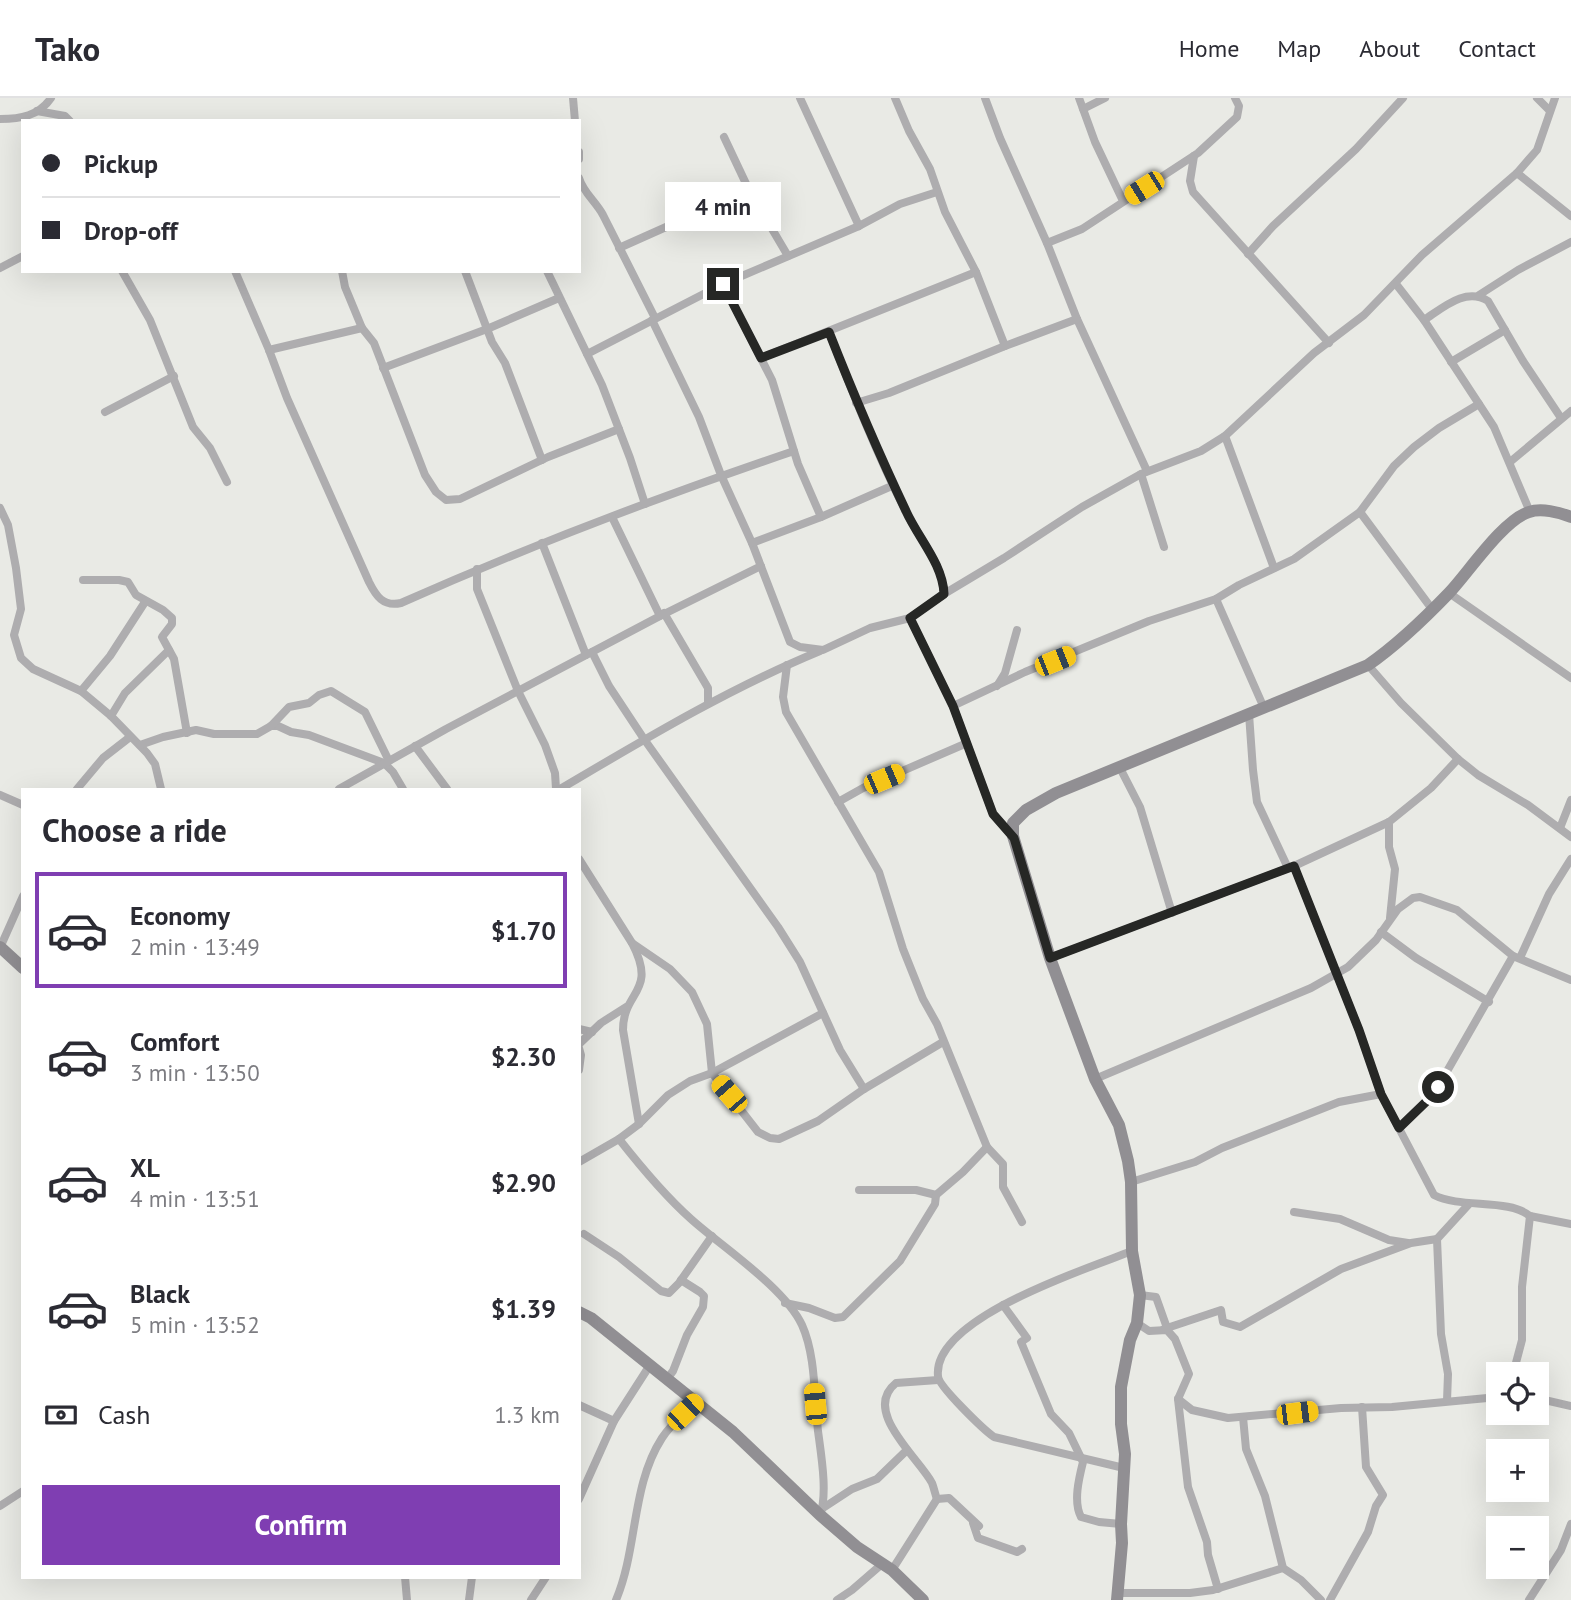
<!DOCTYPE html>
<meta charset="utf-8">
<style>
:root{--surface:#fff;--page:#f7f7f7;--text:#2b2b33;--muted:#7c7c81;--line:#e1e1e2;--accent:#7f3eb2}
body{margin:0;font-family:"PT Sans",sans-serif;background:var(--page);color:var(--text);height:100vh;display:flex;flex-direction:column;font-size:26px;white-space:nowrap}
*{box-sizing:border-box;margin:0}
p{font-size:23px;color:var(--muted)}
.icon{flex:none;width:38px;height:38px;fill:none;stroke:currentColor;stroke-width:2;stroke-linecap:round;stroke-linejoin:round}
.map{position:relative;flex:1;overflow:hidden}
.sheet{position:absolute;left:21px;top:690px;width:560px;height:791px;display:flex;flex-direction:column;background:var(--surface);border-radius:0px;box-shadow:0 7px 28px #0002}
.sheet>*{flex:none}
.banner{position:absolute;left:21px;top:21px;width:560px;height:154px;border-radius:0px;box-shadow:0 7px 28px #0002;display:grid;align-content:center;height:154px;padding:0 21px;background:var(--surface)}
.tools{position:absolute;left:1486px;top:1264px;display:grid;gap:14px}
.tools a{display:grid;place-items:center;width:63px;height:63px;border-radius:0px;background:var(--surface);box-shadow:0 7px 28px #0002;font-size:35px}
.end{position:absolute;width:32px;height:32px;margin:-16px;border:9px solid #262725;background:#fff;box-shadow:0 0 0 4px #fff}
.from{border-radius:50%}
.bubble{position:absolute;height:49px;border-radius:0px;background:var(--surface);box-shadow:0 7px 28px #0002;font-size:23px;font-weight:800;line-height:49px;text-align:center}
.car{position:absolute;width:21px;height:42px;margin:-21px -10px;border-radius:9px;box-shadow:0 0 5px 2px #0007;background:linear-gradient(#f5c518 24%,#345 0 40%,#f5c518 0 76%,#345 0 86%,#f5c518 0)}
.banner b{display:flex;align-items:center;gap:24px;height:66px;font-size:26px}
.banner b+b{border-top:2px solid var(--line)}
.banner i{width:18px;height:18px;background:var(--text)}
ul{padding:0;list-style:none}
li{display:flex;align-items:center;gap:21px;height:116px;margin:0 14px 10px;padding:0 7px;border:4px solid transparent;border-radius:0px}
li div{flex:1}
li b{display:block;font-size:26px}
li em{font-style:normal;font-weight:800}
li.selected{border-color:var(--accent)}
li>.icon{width:63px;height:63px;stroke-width:1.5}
h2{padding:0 21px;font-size:32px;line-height:84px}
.pay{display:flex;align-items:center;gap:18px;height:77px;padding:0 21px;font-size:26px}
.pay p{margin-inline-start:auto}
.cta{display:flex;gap:14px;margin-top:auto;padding:14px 21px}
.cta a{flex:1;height:80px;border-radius:0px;background:var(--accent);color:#fff;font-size:28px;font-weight:800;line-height:80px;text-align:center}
header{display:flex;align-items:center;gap:42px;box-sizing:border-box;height:98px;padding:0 35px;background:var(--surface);border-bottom:2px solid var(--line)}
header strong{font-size:33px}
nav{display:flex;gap:38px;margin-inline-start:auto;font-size:24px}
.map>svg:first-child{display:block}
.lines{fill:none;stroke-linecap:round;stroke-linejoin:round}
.street{stroke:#aeadaf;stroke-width:8}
.secondary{stroke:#918f93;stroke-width:12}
.route{stroke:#262725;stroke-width:9}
</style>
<header>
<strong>Tako</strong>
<nav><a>Home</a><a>Map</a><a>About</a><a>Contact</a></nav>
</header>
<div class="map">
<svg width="1571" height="1502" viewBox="0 0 1571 1502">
<rect width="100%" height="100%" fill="#e9eae5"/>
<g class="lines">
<g class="street">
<path d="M573,0L575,23"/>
<path d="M800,0L859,128"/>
<path d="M895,0L909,33L930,71L945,114L976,174L1005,248"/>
<path d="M985,0L1000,40L1047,145L1077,221L1147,373"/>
<path d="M1079,0L1095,44L1123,103"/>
<path d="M1537,0L1549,12"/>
<path d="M1083,11L1105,0"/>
<path d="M37,13L65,18L70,23"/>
<path d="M0,21C20,21 39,18 51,0"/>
<path d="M724,39L749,92L788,158"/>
<path d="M579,54V61"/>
<path d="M1194,58L1190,83L1193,94L1329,245"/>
<path d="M1517,75L1571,118"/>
<path d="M579,80C583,94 596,104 603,117L655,220"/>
<path d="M1047,145L1082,131L1198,55L1237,19L1239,8L1235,0"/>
<path d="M619,150L749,92"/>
<path d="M1248,156L1273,128L1356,51L1403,0"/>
<path d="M0,170L23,158"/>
<path d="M122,173L150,222L193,329L210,350L227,384"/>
<path d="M235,173L269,252L287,300L369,484C376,498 383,509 401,505C529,448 661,398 794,353"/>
<path d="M342,173L345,189L362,230L374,245L425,377L436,394L446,402L460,401L548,359L619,331"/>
<path d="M465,173L492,244L505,265L542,362"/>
<path d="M547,173L602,287L630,360L645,406"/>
<path d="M723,186L772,282L798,366L821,419"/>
<path d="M1396,186L1424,222L1494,329L1530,414"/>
<path d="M1479,197L1518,172L1571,144"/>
<path d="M652,222L699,319L721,377L752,445L790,544L800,549L823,552L870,530L910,520L944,496L1004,460L1082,409L1141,376L1201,353L1225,338L1314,255L1364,217L1422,157L1517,75L1537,52L1555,0"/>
<path d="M1424,222C1444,209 1466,189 1488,203L1523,263L1561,320"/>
<path d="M829,234C853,296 878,359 908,418C921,442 943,468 944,496"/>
<path d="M269,252L362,230"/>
<path d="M587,256L723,186L859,128L900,106L937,94"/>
<path d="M761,260L976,174"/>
<path d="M1451,264L1505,232"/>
<path d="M383,270L487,231L559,200"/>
<path d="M856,305L889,295L1005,248L1077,221"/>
<path d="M105,314L174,278"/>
<path d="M1225,338L1274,470"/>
<path d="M1510,364L1571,313"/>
<path d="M1141,376L1164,449"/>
<path d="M0,410L8,427L16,470L21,511L14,537L21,560L33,571L81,593L111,618L147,655L155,666L161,691"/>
<path d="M1360,414L1432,511"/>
<path d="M612,419L660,518"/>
<path d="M542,445L586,557"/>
<path d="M752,445L821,419L894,387"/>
<path d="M477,471V491L518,593L545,647L555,675L556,691"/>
<path d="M83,482H119L128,484L136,497L163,512L172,520V526L162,539L174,561L187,635"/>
<path d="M1449,495L1571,580"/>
<path d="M1216,501L1264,610"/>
<path d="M664,515L708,590V605"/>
<path d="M910,520L953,608L993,716L1014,740"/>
<path d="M592,554L609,588L644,641L778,829L800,864L840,952L864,991"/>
<path d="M787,567L783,599L786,614L879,774L903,851L923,901L937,926L987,1049L1003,1066V1089L1022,1124"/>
<path d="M1368,567L1401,605L1458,661L1478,677L1528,707L1571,739"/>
<path d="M997,588L1005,575L1017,532"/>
<path d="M81,593L110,558L145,504"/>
<path d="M953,608L1025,574L1149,523L1216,501L1239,487L1294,461L1360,414L1394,368L1414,349L1439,330L1479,306"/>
<path d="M1249,616L1253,672L1257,704L1288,770"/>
<path d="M111,618L125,595L169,552"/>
<path d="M271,628H278L291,634L309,637L384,665L393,674L403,691"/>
<path d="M140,647L163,639L196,632L214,636H257L271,628L289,609L309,605L319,597L331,593L365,614L389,663"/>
<path d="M415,648L447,691"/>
<path d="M1120,670L1140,709L1172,815"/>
<path d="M77,691L103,660L130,639"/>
<path d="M339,691L446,631L660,518L761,468"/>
<path d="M560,691C645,641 728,591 820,553"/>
<path d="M0,697L23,707"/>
<path d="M838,704L863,690L967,645"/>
<path d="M1389,724V749L1395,771L1390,820"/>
<path d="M1560,730L1571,702"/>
<path d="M579,761L632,845C658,895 623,892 623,932L639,1026"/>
<path d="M1294,768L1389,724L1431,690L1458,661"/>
<path d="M1381,834L1416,860L1489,904"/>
<path d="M632,845L670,871L692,894L707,926L712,975L758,1034L770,1040L779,1041L818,1023L864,991L943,944"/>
<path d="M0,850L23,798"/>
<path d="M1050,860L1294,768L1359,932L1381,996L1434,1097C1461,1111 1508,1100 1530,1118L1571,1126"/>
<path d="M1520,860L1549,796L1571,761"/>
<path d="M579,931L592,934"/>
<path d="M579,946L601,925L626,909"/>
<path d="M579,950L581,957L579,972"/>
<path d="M1095,981L1311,890L1348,869L1376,842L1398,811L1413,800L1420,799L1457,812L1513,858L1571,882"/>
<path d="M1399,1029L1431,999L1438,989L1513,858"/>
<path d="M619,1041C641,1069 664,1097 691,1121C722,1149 784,1189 802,1227C816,1258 814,1300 818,1333C821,1356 828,1396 820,1417"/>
<path d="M579,1064L619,1041L639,1026L668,997L690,983L712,975L823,915"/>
<path d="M1131,1084L1195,1064L1222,1050L1339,1004L1381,996"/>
<path d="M859,1092H916L936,1097"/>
<path d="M1294,1114L1340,1121L1389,1142L1408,1145"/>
<path d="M584,1136L619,1159L661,1193L669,1195L679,1185L712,1138"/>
<path d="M1140,1197L1156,1199L1167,1230"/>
<path d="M785,1205L809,1210L835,1220L843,1219L900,1163L935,1106L936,1097L963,1074L987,1049"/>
<path d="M1003,1207L1027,1240L1021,1244L1051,1316L1069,1335L1083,1364C1079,1380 1073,1404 1081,1419L1099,1424L1121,1426"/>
<path d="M1137,1225L1149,1233L1167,1232L1175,1241L1189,1276L1178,1301L1192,1312L1228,1320L1341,1310L1392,1309L1498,1299"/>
<path d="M1164,1231L1221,1212L1223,1224L1240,1229L1341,1171L1411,1145L1437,1141"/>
<path d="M1513,1276L1522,1242V1189L1530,1118"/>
<path d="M667,1281L673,1273L687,1237L703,1209L704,1198L700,1194L681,1182"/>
<path d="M938,1282L896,1285C861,1313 919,1360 932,1385C934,1390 935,1396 937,1401L949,1400L979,1428"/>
<path d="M1536,1300L1571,1308"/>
<path d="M1178,1301L1188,1389L1207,1444L1208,1457L1218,1491"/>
<path d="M1447,1303L1448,1276L1441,1236L1437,1141L1469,1106"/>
<path d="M579,1307L614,1323L650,1267"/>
<path d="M1243,1319L1246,1351L1265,1398L1283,1470L1301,1482L1321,1502"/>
<path d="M1124,1370L994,1339C984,1332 938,1288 938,1278C932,1220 1089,1170 1132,1153"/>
<path d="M579,1401L614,1323"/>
<path d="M0,1408L23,1393"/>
<path d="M823,1410L852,1391L877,1381L907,1352"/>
<path d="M973,1425L978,1440L1017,1454L1022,1451"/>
<path d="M892,1472L937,1401"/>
<path d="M405,1479L407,1502"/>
<path d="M1117,1495H1190L1213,1492L1283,1470"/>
<path d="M469,1502L472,1479"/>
<path d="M531,1502L546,1479"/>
<path d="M616,1502C638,1450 631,1388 662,1340C671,1326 685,1315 696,1304"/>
<path d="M837,1502L852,1492L882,1466"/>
<path d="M1330,1502L1368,1434L1376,1408L1383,1397L1366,1369L1362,1309"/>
<path d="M1529,1502L1561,1452L1571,1426"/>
</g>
<g class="secondary">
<path d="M0,849L23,870"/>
<path d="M579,1214L591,1220L733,1334L820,1417L857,1449L892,1472L923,1502"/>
<path d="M1117,1502L1122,1445L1121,1426L1125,1356L1121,1326V1289L1130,1242L1137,1225L1140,1197L1132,1153L1131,1084L1128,1063L1119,1027L1095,981L1050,860L1013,738V725L1026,712L1056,695L1368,567C1397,547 1424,521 1449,495C1468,475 1503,422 1529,414C1541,410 1559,414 1571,419"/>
</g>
</g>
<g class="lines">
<path class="route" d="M723,186L761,260L829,234C853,295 878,354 906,413C918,440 943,466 944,496L910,520L953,608L993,716L1014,740L1050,860L1294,768L1359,932L1381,996L1399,1030L1431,999L1438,989"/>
</g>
</svg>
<div class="tools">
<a><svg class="icon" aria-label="locate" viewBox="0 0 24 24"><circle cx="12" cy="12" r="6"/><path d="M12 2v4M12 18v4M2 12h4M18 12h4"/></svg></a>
<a>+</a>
<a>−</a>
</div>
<i class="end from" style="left:1438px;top:989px"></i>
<i class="end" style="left:723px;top:186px"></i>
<div class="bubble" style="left:665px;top:84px;width:116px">4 min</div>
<i class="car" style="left:1144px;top:90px;rotate:238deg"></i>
<i class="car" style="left:1055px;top:563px;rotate:68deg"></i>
<i class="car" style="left:884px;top:681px;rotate:67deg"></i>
<i class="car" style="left:729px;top:996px;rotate:319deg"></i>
<i class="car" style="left:815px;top:1306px;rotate:355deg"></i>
<i class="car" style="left:685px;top:1314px;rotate:46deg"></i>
<i class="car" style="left:1297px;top:1315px;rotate:83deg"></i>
<div class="banner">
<b><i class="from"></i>Pickup</b>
<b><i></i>Drop-off</b>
</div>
<section class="sheet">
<h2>Choose a ride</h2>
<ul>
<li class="selected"><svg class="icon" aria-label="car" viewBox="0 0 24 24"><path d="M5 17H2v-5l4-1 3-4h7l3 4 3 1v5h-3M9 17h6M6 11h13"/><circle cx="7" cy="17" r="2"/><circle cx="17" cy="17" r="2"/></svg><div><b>Economy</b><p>2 min · 13:49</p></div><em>$1.70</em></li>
<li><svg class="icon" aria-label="car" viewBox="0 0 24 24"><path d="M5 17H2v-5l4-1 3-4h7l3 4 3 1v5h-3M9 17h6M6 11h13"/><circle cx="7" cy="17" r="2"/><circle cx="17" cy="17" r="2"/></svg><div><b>Comfort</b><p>3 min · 13:50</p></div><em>$2.30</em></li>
<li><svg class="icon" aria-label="car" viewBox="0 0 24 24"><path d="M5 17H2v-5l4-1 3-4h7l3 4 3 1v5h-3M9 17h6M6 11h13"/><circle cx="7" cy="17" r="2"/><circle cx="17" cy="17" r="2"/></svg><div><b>XL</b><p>4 min · 13:51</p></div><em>$2.90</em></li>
<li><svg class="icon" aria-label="car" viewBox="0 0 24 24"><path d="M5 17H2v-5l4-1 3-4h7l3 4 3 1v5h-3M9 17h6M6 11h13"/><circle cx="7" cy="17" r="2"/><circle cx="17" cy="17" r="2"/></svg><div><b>Black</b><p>5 min · 13:52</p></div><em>$1.39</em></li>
</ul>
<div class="pay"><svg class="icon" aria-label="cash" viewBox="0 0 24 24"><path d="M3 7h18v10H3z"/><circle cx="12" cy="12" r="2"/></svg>Cash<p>1.3 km</p></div>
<div class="cta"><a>Confirm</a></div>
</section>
</div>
